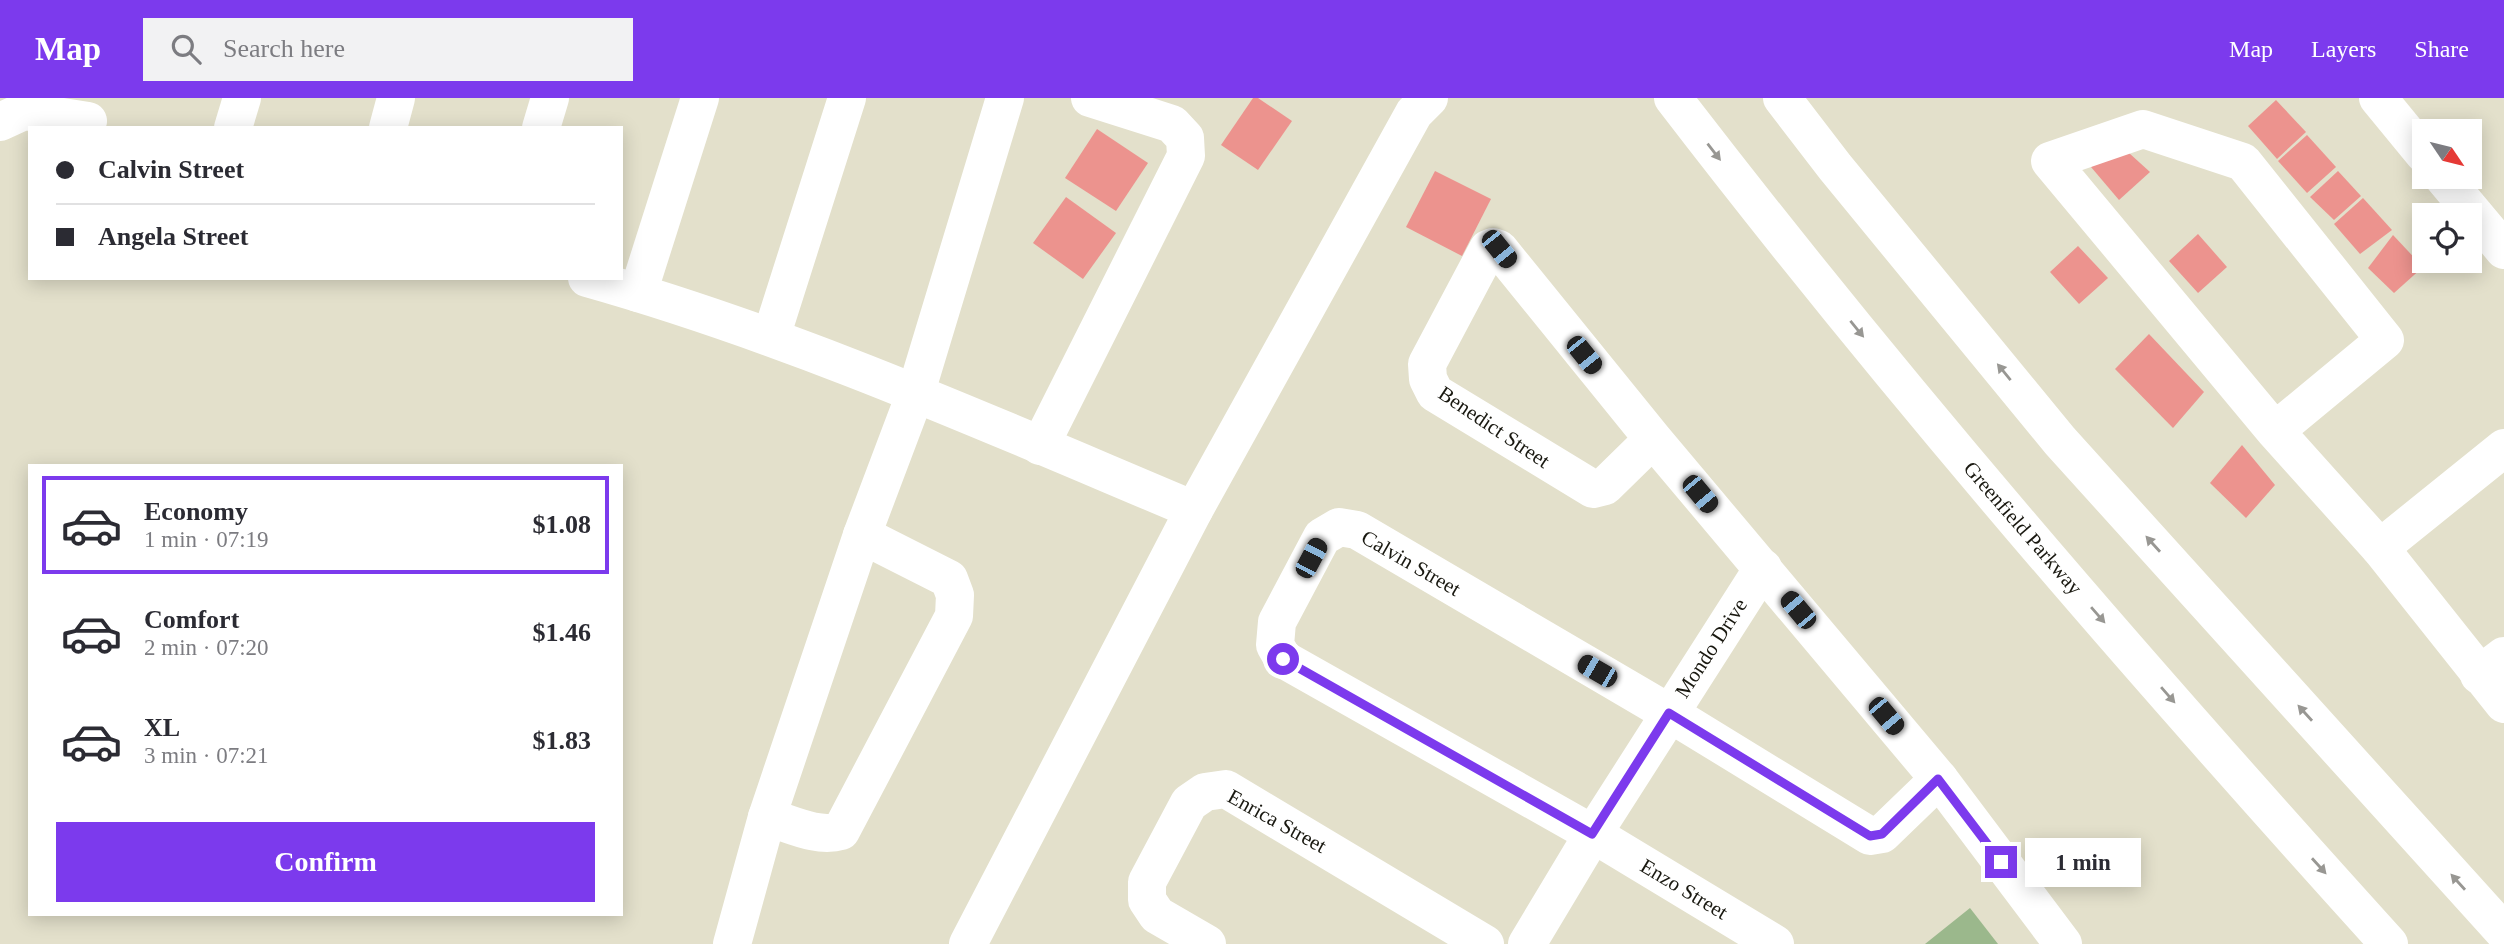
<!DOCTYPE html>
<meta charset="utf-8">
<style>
:root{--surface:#fff;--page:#f2f2f3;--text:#2b2b33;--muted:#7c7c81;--line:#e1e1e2;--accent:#7c3aed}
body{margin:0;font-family:Georgia,serif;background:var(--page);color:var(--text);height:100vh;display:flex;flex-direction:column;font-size:26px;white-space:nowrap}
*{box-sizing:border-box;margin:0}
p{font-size:23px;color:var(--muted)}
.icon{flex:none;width:38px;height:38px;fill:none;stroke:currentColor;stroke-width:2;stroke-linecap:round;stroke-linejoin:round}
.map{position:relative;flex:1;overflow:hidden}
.panel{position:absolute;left:28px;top:366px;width:595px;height:452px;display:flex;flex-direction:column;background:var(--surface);border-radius:0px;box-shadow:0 4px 18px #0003}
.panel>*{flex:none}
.banner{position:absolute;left:28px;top:28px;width:595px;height:154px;border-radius:0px;box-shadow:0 4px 18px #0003;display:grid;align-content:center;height:154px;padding:0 28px;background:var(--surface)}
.needle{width:46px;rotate:125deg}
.controls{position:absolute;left:2412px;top:21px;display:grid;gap:14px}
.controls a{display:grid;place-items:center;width:70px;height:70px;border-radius:0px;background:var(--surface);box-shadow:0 4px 18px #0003;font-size:35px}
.end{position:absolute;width:32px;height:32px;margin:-16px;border:9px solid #7c3aed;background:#fff;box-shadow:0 0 0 4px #fff}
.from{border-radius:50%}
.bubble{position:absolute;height:49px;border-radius:0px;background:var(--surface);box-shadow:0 4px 18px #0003;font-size:23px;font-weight:600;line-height:49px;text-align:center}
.car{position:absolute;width:21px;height:42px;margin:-21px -10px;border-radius:9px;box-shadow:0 0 5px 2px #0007;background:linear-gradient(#222 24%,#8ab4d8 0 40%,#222 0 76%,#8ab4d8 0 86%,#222 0)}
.banner b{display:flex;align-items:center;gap:24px;height:66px;font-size:26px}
.banner b+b{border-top:2px solid var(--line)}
.banner i{width:18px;height:18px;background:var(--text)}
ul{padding:12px 0 0;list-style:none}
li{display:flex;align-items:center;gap:21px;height:98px;margin:0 14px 10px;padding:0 14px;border:4px solid transparent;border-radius:0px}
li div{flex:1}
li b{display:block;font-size:26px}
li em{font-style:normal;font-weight:600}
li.current{border-color:var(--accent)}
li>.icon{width:63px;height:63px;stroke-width:1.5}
.cta{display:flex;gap:14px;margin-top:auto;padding:14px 28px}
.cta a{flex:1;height:80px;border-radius:0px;background:var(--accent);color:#fff;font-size:28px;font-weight:600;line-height:80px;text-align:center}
header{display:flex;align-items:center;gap:42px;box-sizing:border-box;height:98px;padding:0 35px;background:var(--accent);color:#fff}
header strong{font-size:33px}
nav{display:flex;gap:38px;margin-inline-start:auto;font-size:24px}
.search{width:490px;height:63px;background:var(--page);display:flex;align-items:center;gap:18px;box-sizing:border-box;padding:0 24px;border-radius:0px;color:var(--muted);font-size:26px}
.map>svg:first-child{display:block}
.green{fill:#9bb88c}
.building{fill:#ec938e}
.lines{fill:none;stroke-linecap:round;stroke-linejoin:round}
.minor{stroke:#fff;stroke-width:38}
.major{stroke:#fff;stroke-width:38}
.oneway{fill:#989793}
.route{stroke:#7c3aed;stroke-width:9}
.labels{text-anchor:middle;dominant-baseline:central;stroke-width:5;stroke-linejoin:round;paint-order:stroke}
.street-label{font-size:21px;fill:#191810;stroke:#fff}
</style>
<header>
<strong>Map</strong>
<div class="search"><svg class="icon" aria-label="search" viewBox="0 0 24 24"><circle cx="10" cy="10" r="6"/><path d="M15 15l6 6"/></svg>Search here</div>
<nav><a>Map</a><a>Layers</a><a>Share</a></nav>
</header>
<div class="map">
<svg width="2504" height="846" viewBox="0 0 2504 846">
<rect width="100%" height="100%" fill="#e3e0cb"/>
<path class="green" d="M1970,810L1998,846H1925Z"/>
<g class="building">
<path d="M1253,0H1258L1292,23L1258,72L1221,47Z"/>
<path d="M2276,2L2306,34L2277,61L2248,28Z"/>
<path d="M1097,31L1148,65L1116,113L1065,80Z"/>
<path d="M2307,37L2336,69L2307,95L2278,63Z"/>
<path d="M2118,45L2150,74L2119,102L2091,69Z"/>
<path d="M1435,73L1491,101L1462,158L1406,129Z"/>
<path d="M2338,73L2361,98L2334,122L2310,99Z"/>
<path d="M1066,99L1116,135L1083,181L1033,145Z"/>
<path d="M2363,100L2392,132L2360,156L2334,126Z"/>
<path d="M2198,136L2227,169L2198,195L2169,163Z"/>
<path d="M2393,137L2423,169L2394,195L2368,170Z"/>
<path d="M2078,148L2108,180L2079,206L2050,174Z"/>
<path d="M2149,236L2204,294L2173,330L2115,271Z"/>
<path d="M2242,347L2275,387L2246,420L2210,385Z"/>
</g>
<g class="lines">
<g class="minor">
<path d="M2378,0L2424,56"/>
<path d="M0,24L24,13L88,23"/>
<path d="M233,30L242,0"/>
<path d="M388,30L396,0"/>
<path d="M541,30L550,0"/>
<path d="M2443,79L2504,152"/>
<path d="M587,180C796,239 994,328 1194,412"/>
<path d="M638,195L700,0"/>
<path d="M771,239L847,0"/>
<path d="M2275,333L2385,242L2243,64L2143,31L2050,63L2275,333L2380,450L2504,606"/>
<path d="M1653,341L1605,388L1593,391L1435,295L1428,281L1427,266L1488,151L1493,149L1499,151L1653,341L1939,681L2063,846"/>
<path d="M1040,348L1186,58L1185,40L1172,26L1090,0"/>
<path d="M2380,450L2504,350"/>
<path d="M2479,577L2504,558"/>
<path d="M767,719C791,726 817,740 841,733L954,518L955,497L949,481L862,437"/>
<path d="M732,846L767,719L862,437L916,294L1005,0"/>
<path d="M968,846L1194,412L1414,15L1429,0"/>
<path d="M1207,846L1157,817L1147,802V784L1189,705L1205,694L1226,691L1485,846"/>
<path d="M1527,846L1593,736L1763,470"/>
<path d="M1775,846L1593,736L1283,561L1275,547L1277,524L1322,439L1339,429L1357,432L1669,615L1870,738L1882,736L1939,681"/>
</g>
<g class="major">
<path d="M1673,0C1898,293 2141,572 2389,846"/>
<path d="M1782,0L1835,69L2060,343L2504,834"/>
</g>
</g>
<defs><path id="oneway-solid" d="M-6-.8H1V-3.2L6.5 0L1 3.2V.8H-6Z" transform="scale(1.75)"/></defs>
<g class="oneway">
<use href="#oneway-solid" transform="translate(1714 54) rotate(52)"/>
<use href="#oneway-solid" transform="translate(1857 231) rotate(51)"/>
<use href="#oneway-solid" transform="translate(2004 274) rotate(-129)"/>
<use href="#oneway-solid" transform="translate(2153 446) rotate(-132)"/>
<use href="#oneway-solid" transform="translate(2098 517) rotate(49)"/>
<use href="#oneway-solid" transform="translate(2168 597) rotate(49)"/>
<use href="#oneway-solid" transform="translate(2305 615) rotate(-132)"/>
<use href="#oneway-solid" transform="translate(2319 768) rotate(48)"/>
<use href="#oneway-solid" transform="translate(2458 784) rotate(-132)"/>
</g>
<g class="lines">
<path class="route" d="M1283,561L1592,736L1669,615L1870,738L1882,736L1938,681L2001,764"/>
</g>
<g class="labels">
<g class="street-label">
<text transform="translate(1494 329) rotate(34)">Benedict Street</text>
<text transform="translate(2023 430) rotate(49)">Greenfield Parkway</text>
<text transform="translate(1411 465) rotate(30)">Calvin Street</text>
<text transform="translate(1711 550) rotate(-57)">Mondo Drive</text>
<text transform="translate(1277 723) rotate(29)">Enrica Street</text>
<text transform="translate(1684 791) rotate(31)">Enzo Street</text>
</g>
</g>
</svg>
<div class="controls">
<a><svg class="needle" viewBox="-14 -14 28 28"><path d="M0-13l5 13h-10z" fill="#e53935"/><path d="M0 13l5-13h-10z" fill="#7c7c81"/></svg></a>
<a><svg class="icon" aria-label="locate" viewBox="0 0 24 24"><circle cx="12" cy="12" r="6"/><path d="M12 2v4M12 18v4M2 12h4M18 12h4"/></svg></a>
</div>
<i class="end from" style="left:1283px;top:561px"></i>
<i class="end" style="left:2001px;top:764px"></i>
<div class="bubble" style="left:2025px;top:740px;width:116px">1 min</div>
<i class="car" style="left:1499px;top:151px;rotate:141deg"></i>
<i class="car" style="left:1584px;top:257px;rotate:141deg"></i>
<i class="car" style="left:1700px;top:396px;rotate:140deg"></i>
<i class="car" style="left:1311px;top:460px;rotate:28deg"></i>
<i class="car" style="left:1798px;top:512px;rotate:320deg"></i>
<i class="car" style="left:1597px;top:573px;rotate:300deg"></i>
<i class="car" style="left:1886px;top:618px;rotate:140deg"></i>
<div class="banner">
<b><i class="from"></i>Calvin Street</b>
<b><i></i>Angela Street</b>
</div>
<section class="panel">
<ul>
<li class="current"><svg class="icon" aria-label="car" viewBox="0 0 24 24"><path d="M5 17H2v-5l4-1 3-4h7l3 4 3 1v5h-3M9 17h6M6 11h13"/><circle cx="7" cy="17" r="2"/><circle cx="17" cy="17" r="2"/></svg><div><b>Economy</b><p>1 min · 07:19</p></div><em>$1.08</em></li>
<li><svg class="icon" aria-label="car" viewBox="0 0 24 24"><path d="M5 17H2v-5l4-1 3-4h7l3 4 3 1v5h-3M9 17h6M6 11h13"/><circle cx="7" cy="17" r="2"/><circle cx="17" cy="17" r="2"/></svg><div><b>Comfort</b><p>2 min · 07:20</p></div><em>$1.46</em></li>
<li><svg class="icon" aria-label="car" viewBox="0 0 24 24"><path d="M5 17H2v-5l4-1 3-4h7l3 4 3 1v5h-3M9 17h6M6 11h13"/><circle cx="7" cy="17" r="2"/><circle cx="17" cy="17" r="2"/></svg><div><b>XL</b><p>3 min · 07:21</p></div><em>$1.83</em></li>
</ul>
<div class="cta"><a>Confirm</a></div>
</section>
</div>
